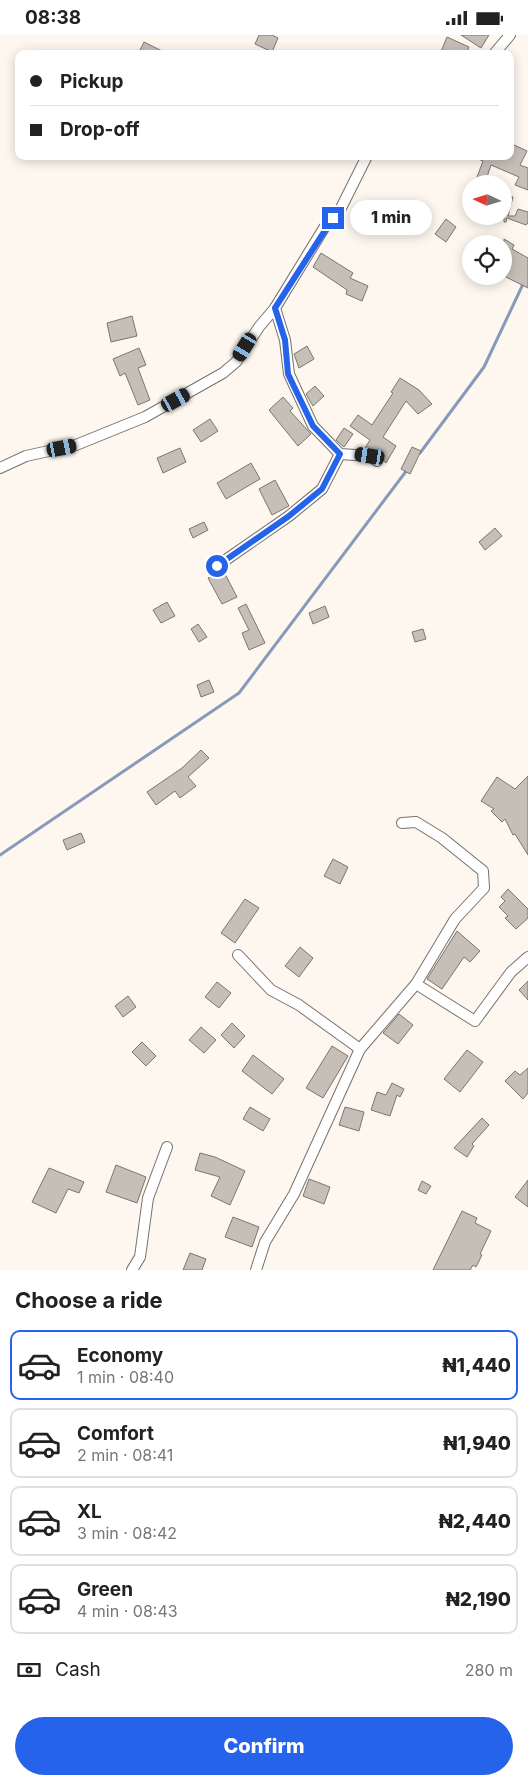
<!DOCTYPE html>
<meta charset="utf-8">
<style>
:root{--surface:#fff;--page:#f2f2f2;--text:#222;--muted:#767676;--line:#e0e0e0;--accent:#2563eb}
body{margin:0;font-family:Inter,sans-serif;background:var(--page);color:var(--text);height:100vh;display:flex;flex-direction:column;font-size:19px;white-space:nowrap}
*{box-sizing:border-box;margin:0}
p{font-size:16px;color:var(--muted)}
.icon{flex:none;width:28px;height:28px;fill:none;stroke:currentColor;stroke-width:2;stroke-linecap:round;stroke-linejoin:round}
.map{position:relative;height:1235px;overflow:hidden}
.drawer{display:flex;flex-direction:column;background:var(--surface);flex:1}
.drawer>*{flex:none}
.hud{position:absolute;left:15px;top:15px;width:499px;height:110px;border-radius:10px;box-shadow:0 2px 12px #0003;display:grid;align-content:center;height:110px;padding:0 15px;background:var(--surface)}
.needle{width:32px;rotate:274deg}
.fabs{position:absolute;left:462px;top:140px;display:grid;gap:10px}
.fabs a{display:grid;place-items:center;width:50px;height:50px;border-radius:50%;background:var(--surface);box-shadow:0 2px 12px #0003;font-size:25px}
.end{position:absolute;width:22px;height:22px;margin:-11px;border:6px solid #2563eb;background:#fff;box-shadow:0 0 0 2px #fff}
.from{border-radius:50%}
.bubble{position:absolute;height:35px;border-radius:18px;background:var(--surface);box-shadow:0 2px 12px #0003;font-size:16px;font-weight:800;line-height:35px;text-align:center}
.car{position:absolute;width:15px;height:30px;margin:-15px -8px;border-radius:6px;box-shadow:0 0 4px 1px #0007;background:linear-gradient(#222 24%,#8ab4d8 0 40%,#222 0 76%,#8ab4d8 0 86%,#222 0)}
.hud b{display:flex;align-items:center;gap:18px;height:48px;font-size:19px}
.hud b+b{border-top:1px solid var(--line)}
.hud i{width:12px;height:12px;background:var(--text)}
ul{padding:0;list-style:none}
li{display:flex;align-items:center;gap:15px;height:70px;margin:0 10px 8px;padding:0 5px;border:2px solid var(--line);border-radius:10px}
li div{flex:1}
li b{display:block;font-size:19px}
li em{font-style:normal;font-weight:800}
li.current{border-color:var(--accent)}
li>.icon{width:45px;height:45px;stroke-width:1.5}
h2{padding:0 15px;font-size:22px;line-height:60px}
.pay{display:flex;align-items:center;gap:12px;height:55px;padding:0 15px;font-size:19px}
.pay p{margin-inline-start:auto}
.button{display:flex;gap:10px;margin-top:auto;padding:10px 15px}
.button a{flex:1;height:58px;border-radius:30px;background:var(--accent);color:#fff;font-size:20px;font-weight:800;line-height:58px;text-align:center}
.status{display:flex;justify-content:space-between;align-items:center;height:35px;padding:0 25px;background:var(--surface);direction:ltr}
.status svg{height:14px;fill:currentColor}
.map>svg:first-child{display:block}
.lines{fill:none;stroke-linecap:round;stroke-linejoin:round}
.stream{stroke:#89b;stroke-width:3}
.building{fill:#c5bfb8;stroke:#7c7670}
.minor-casing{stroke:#76716b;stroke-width:12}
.minor{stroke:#fff;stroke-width:10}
.route{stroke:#2563eb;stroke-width:6}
</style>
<div class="status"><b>08:38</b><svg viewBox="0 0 49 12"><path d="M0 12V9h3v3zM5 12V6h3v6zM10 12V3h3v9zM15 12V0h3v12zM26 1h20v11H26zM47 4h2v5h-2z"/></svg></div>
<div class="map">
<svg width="528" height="1235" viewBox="0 0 528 1235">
<rect width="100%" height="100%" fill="#fdf7f0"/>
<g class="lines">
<g class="stream">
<path d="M420,418L484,332L524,247"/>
<path d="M0,820L239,658L407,435"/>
</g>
</g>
<g class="building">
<path d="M259,0H272L278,3L272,17L255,9Z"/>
<path d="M461,0H489L481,13Z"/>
<path d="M447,2L469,12L466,19H440Z"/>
<path d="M144,7L168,19H138Z"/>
<path d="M510,108L527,116L520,130L528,133V155L515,150L519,142L491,130L485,148L476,145L483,126L471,121H505L510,123Z"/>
<path d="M504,160L513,162L508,181H515L518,174L528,177V188L526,190L507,183L506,187H504Z"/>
<path d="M446,184L456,192L446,207L435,199Z"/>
<path d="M504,204L514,210L512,214L528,223V253L504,241Z"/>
<path d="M321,218L353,238L350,243L368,251L362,266L346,259L347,255L313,232Z"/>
<path d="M132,281L137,301L111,307L107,288Z"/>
<path d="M307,311L314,324L299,333L294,319Z"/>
<path d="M139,313L146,330L138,333L150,365L138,370L125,338L120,341L113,324Z"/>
<path d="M400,343L419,355L432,369L418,379L406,366L383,402L396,411L386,428L374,415L365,413L370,405L350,391L358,380L372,390L393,358L391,357Z"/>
<path d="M315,351L324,361L313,371L306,359Z"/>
<path d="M283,362L293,373L290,376L311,399L298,411L269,375Z"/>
<path d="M210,384L218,396L201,407L193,395Z"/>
<path d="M344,393L353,399L344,412L336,405Z"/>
<path d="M412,412L421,416L410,439L401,434Z"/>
<path d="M180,413L186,427L163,438L157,423Z"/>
<path d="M251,428L260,444L226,464L217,448Z"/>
<path d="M275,445L289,471L272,480L259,454Z"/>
<path d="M204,487L208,495L193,503L189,494Z"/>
<path d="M495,493L502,501L485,515L479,507Z"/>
<path d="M223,535L237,562L222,569L208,543Z"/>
<path d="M167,567L175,581L161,588L153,575Z"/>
<path d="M246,569L265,608L249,615L242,598L249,595L238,573Z"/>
<path d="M325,571L329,582L313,589L309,578Z"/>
<path d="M198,589L207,602L199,607L191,594Z"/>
<path d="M423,594L426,604L415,607L412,597Z"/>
<path d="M209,645L214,657L201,662L197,650Z"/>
<path d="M201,715L209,723L188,742L196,751L180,763L175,756L156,770L147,757L182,733Z"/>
<path d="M528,741V820L515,799L513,800L505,784L502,787L491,776L494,774L481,766L497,742L515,754Z"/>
<path d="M81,798L85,807L67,815L63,805Z"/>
<path d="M333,824L348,832L340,849L324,841Z"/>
<path d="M508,854L528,874V883L516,894L505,883L508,881L499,872L505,866L501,862Z"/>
<path d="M245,864L259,873L235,908L221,898Z"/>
<path d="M457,896L480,916L470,927L464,922L442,954L427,944Z"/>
<path d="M300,912L313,923L299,942L285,931Z"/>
<path d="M528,946V965L519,955Z"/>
<path d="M217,947L231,958L219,973L205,962Z"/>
<path d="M128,961L136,972L123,982L115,971Z"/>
<path d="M399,979L413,990L398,1009L383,998Z"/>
<path d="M232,988L245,1001L234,1013L221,1000Z"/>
<path d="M201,992L216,1005L204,1018L189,1005Z"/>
<path d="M142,1007L156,1021L146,1031L132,1017Z"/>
<path d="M332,1011L348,1021L323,1063L306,1053Z"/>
<path d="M467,1015L483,1027L460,1057L444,1044Z"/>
<path d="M253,1020L284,1044L272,1059L242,1036Z"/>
<path d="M528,1033V1058L523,1064L505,1046L515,1036L520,1040Z"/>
<path d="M392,1048L404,1054L400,1062L397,1060L390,1081L371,1075L377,1057L386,1060Z"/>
<path d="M250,1072L270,1084L263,1096L243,1084Z"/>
<path d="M345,1072L364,1077L359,1096L339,1090Z"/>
<path d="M482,1083L489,1090L472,1109L474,1111L467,1122L454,1113Z"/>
<path d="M200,1118L215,1122L245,1136L230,1170L211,1161L220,1142L195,1135Z"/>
<path d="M116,1130L146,1142L137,1168L106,1157Z"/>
<path d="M49,1133L84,1147L79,1158L68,1154L56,1178L32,1167Z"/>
<path d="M309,1144L330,1152L324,1169L303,1161Z"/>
<path d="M528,1145V1172L515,1162Z"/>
<path d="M422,1146L431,1151L426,1159L418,1155Z"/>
<path d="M462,1176L477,1183L475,1188L491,1196L480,1219L482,1220L476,1232L473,1230L470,1235H433Z"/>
<path d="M233,1182L259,1192L252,1212L225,1202Z"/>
<path d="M190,1218L206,1224L202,1235H183Z"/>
</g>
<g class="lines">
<defs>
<g id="minor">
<path d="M494,19L510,0"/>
<path d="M275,273L285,305L289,339L313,391L340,419L370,421L377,426"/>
<path d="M0,433L26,421L76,410L145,382L223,338L236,327L259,292L275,273L324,193L341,173L367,121"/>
<path d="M217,531L289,481L322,454L340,419"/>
<path d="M238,920L271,955L299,970L360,1014"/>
<path d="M416,949L475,986L511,937L528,922"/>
<path d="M132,1235L140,1222L148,1163L167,1112"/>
<path d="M256,1235L265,1207L294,1159L360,1014L416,949L455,884L484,853L483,836L442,803L416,787L402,788"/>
</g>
</defs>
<use href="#minor" class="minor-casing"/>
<use href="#minor" class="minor"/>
</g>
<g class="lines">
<path class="route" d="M217,531L289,481L322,454L340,419L313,391L288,339L285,305L275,273L333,183"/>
</g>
</svg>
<div class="fabs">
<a><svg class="needle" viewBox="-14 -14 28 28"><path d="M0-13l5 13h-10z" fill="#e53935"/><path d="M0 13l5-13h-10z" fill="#767676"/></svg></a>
<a><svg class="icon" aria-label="locate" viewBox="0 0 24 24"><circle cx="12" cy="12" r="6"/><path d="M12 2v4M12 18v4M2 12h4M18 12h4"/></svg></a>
</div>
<i class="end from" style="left:217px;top:531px"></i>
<i class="end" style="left:333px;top:183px"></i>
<div class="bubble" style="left:350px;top:165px;width:82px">1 min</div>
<i class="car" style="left:245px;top:312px;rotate:211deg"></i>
<i class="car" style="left:176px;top:365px;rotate:61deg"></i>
<i class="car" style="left:62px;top:413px;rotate:79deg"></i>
<i class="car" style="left:370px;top:421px;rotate:279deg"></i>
<div class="hud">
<b><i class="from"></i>Pickup</b>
<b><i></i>Drop-off</b>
</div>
</div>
<section class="drawer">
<h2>Choose a ride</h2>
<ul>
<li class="current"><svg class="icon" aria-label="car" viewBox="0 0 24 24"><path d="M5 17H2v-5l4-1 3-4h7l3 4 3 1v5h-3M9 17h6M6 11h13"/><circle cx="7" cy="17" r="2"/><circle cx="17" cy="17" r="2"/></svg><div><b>Economy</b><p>1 min · 08:40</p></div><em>₦1,440</em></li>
<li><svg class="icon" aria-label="car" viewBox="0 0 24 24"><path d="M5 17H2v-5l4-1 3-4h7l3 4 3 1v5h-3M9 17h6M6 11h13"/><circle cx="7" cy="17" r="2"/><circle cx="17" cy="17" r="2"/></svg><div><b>Comfort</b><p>2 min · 08:41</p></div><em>₦1,940</em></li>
<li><svg class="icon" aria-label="car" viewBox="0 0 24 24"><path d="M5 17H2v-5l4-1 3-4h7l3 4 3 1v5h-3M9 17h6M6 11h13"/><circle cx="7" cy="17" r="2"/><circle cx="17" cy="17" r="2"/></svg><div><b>XL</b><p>3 min · 08:42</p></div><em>₦2,440</em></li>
<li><svg class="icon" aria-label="car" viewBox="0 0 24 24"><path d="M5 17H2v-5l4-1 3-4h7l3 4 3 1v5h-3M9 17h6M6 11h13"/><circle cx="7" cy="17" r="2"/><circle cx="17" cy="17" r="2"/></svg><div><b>Green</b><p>4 min · 08:43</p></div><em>₦2,190</em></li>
</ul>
<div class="pay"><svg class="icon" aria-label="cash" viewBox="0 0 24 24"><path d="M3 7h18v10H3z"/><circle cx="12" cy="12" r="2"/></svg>Cash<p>280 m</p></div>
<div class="button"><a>Confirm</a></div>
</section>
